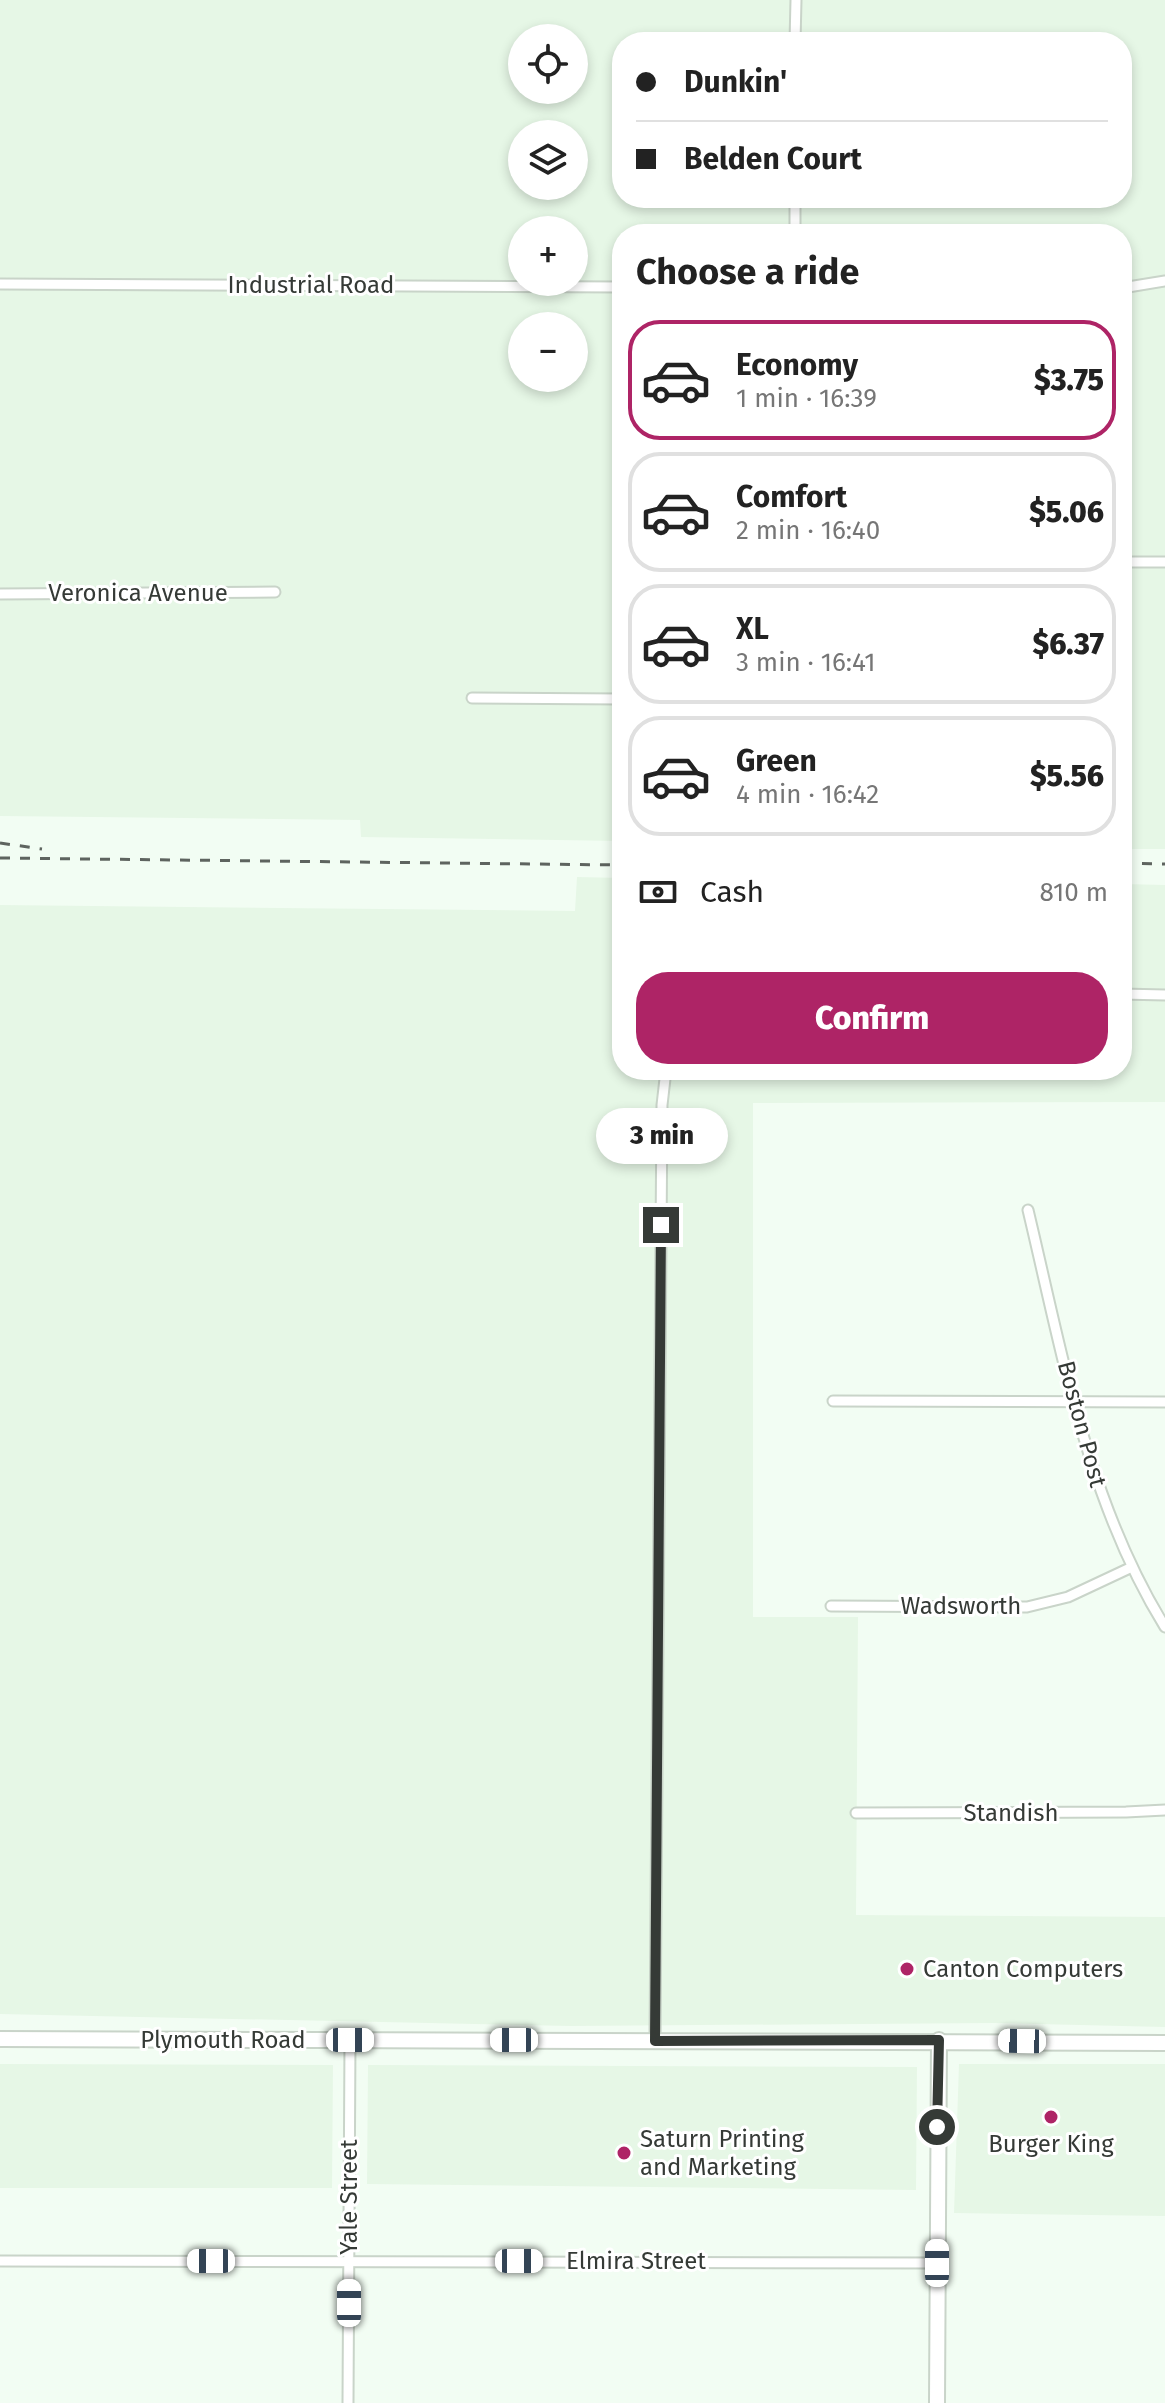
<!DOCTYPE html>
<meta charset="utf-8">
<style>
:root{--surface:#fff;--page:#f2f2f2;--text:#222;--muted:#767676;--line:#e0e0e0;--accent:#ae2466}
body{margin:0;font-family:"Fira Sans",sans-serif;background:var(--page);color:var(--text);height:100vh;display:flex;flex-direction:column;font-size:30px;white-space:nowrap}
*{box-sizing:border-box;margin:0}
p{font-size:26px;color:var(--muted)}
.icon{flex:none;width:44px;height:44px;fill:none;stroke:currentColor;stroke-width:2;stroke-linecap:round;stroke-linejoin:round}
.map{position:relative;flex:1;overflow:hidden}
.side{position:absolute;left:612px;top:224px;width:520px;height:856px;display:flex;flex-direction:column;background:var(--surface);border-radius:32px;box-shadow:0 4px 12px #0003}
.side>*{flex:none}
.banner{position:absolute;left:612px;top:32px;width:520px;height:176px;border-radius:32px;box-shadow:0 4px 12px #0003;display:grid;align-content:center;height:176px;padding:0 24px;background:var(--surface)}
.buttons{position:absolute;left:508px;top:24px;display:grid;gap:16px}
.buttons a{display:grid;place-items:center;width:80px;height:80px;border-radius:50%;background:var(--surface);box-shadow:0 4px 12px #0003;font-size:40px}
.end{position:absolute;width:36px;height:36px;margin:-18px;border:10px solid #353a36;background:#fff;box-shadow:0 0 0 4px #fff}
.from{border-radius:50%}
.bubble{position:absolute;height:56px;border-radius:28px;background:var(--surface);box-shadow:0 4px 12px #0003;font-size:26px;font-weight:800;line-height:56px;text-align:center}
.car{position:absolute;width:24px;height:48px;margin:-24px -12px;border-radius:10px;box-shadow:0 0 6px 2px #0007;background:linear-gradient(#fff 24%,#345 0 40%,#fff 0 76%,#345 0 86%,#fff 0)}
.banner b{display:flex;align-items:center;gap:28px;height:76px;font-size:30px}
.banner b+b{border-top:2px solid var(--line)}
.banner i{width:20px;height:20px;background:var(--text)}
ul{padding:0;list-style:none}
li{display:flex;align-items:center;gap:24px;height:120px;margin:0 16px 12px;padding:0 8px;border:4px solid var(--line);border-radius:32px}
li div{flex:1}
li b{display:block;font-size:30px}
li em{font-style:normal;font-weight:800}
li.on{border-color:var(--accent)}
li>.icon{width:72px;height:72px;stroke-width:1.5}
h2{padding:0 24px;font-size:36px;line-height:96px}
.pay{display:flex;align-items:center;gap:20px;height:88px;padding:0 24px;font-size:30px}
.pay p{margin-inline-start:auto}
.action{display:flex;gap:16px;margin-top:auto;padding:16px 24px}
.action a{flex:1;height:92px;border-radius:32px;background:var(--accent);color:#fff;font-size:32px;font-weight:800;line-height:92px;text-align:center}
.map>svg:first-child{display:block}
.built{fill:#e6f7e6;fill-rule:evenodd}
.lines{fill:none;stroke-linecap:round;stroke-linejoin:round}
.street-casing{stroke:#c9d4c9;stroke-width:13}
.secondary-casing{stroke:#c9d4c9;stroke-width:18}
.street{stroke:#fff;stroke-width:9}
.secondary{stroke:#fff;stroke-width:14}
.rail{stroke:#5e645f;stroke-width:3;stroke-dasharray:10 10;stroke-linecap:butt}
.route{stroke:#353a36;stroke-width:10}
.poi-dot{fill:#ae2466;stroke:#fff;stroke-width:3}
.labels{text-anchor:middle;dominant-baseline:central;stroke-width:6;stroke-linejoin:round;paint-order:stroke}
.street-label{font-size:24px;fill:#353a36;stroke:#fff}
.poi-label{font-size:24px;fill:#353a36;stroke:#fff;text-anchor:start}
</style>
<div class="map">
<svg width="1165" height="2403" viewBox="0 0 1165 2403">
<rect width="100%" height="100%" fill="#f2fdf3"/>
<g class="built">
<path d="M0,0H1165V849H1122V234H622V841L361,837L360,820L0,816ZM522,38H574V90H522ZM622,42H1122V198H622ZM522,134H574V186H522ZM522,230H574V282H522ZM522,326H574V378H522Z"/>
<path d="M577,877L622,878V1070H1122V884L1165,885V1102L753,1103V1617H858L856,1915L1165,1917V2027L992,2023L571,2026L0,2014V905L575,911Z"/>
<path d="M0,2064L333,2065L332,2188H0Z"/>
<path d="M959,2064H1165V2216L954,2213Z"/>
<path d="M368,2065L917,2067L916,2190L367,2184Z"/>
</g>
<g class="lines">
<defs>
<g id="street">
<path d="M795,42L796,0"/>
<path d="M795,234V198"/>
<path d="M0,284L622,287"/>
<path d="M1122,288L1165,281"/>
<path d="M1122,562H1165"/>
<path d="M0,594L275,592"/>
<path d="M472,698L622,699"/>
<path d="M1122,994L1165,995"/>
<path d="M1028,1210C1062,1352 1087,1501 1165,1627"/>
<path d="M833,1401L1165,1402"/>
<path d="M831,1606L1027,1607L1068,1597L1132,1567"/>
<path d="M856,1813L1126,1812L1165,1810"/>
<path d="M655,2041L662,1105L666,1070"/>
<path d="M0,2261L937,2263"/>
<path d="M348,2403L350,2040"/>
</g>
<g id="secondary">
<path d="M0,2039L1165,2043"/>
<path d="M937,2403L939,2040"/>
</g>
</defs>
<use href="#street" class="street-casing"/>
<use href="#secondary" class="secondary-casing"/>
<use href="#street" class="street"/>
<use href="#secondary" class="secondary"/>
<g class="rail">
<path d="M0,843L42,849"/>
<path d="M0,858L622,865"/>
<path d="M1122,863L1165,864"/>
</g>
</g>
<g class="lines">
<path class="route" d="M661,1225L655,2041L939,2040L937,2127"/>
</g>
<g class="poi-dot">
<circle cx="907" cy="1969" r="8"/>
<circle cx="1051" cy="2117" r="8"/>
<circle cx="624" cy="2153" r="8"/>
</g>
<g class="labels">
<g class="street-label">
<text x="311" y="285">Industrial Road</text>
<text x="138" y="593">Veronica Avenue</text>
<text transform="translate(1082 1424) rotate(75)">Boston Post</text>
<text x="961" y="1606">Wadsworth</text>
<text x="1011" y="1813">Standish</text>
<text x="223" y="2040">Plymouth Road</text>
<text transform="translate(349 2197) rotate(-90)">Yale Street</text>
<text x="636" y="2261">Elmira Street</text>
</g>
<g class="poi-label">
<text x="923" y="1969">Canton Computers</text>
<text x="640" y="2139">Saturn Printing<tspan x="640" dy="28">and Marketing</tspan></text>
<text x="1051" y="2144" text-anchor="middle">Burger King</text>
</g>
</g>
</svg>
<div class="buttons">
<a><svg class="icon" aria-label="locate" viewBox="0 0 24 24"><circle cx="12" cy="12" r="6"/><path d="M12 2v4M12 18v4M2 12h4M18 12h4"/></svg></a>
<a><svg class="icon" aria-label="layers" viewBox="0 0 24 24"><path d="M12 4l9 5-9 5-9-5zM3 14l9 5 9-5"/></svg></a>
<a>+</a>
<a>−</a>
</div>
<i class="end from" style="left:937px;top:2127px"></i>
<i class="end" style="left:661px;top:1225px"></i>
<div class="bubble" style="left:596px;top:1108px;width:132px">3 min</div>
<i class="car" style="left:350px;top:2040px;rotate:90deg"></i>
<i class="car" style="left:514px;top:2040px;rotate:270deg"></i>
<i class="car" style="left:1022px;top:2041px;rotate:271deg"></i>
<i class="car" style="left:211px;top:2261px;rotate:270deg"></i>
<i class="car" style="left:519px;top:2261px;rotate:90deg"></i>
<i class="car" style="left:937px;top:2263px;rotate:0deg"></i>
<i class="car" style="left:349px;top:2303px;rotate:0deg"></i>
<div class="banner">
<b><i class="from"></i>Dunkin'</b>
<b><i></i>Belden Court</b>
</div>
<section class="side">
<h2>Choose a ride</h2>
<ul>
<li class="on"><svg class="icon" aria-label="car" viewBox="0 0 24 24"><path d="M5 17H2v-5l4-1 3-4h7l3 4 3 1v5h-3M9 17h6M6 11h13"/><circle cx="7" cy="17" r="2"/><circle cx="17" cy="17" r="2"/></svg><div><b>Economy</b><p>1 min · 16:39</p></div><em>$3.75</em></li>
<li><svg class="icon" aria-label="car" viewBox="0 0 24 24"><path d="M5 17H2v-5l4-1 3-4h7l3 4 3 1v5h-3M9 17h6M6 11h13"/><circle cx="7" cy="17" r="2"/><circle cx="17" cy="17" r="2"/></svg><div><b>Comfort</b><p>2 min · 16:40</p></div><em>$5.06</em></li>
<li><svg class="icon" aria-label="car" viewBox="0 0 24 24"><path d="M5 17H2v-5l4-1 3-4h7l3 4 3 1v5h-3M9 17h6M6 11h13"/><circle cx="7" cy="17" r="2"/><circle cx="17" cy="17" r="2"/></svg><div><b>XL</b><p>3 min · 16:41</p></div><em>$6.37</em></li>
<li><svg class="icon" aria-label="car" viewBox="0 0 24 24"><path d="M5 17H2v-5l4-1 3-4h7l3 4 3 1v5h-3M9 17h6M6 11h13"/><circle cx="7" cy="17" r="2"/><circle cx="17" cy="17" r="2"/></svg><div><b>Green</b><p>4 min · 16:42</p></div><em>$5.56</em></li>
</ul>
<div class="pay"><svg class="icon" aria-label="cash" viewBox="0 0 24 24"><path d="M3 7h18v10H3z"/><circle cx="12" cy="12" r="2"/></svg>Cash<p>810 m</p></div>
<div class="action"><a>Confirm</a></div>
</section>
</div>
